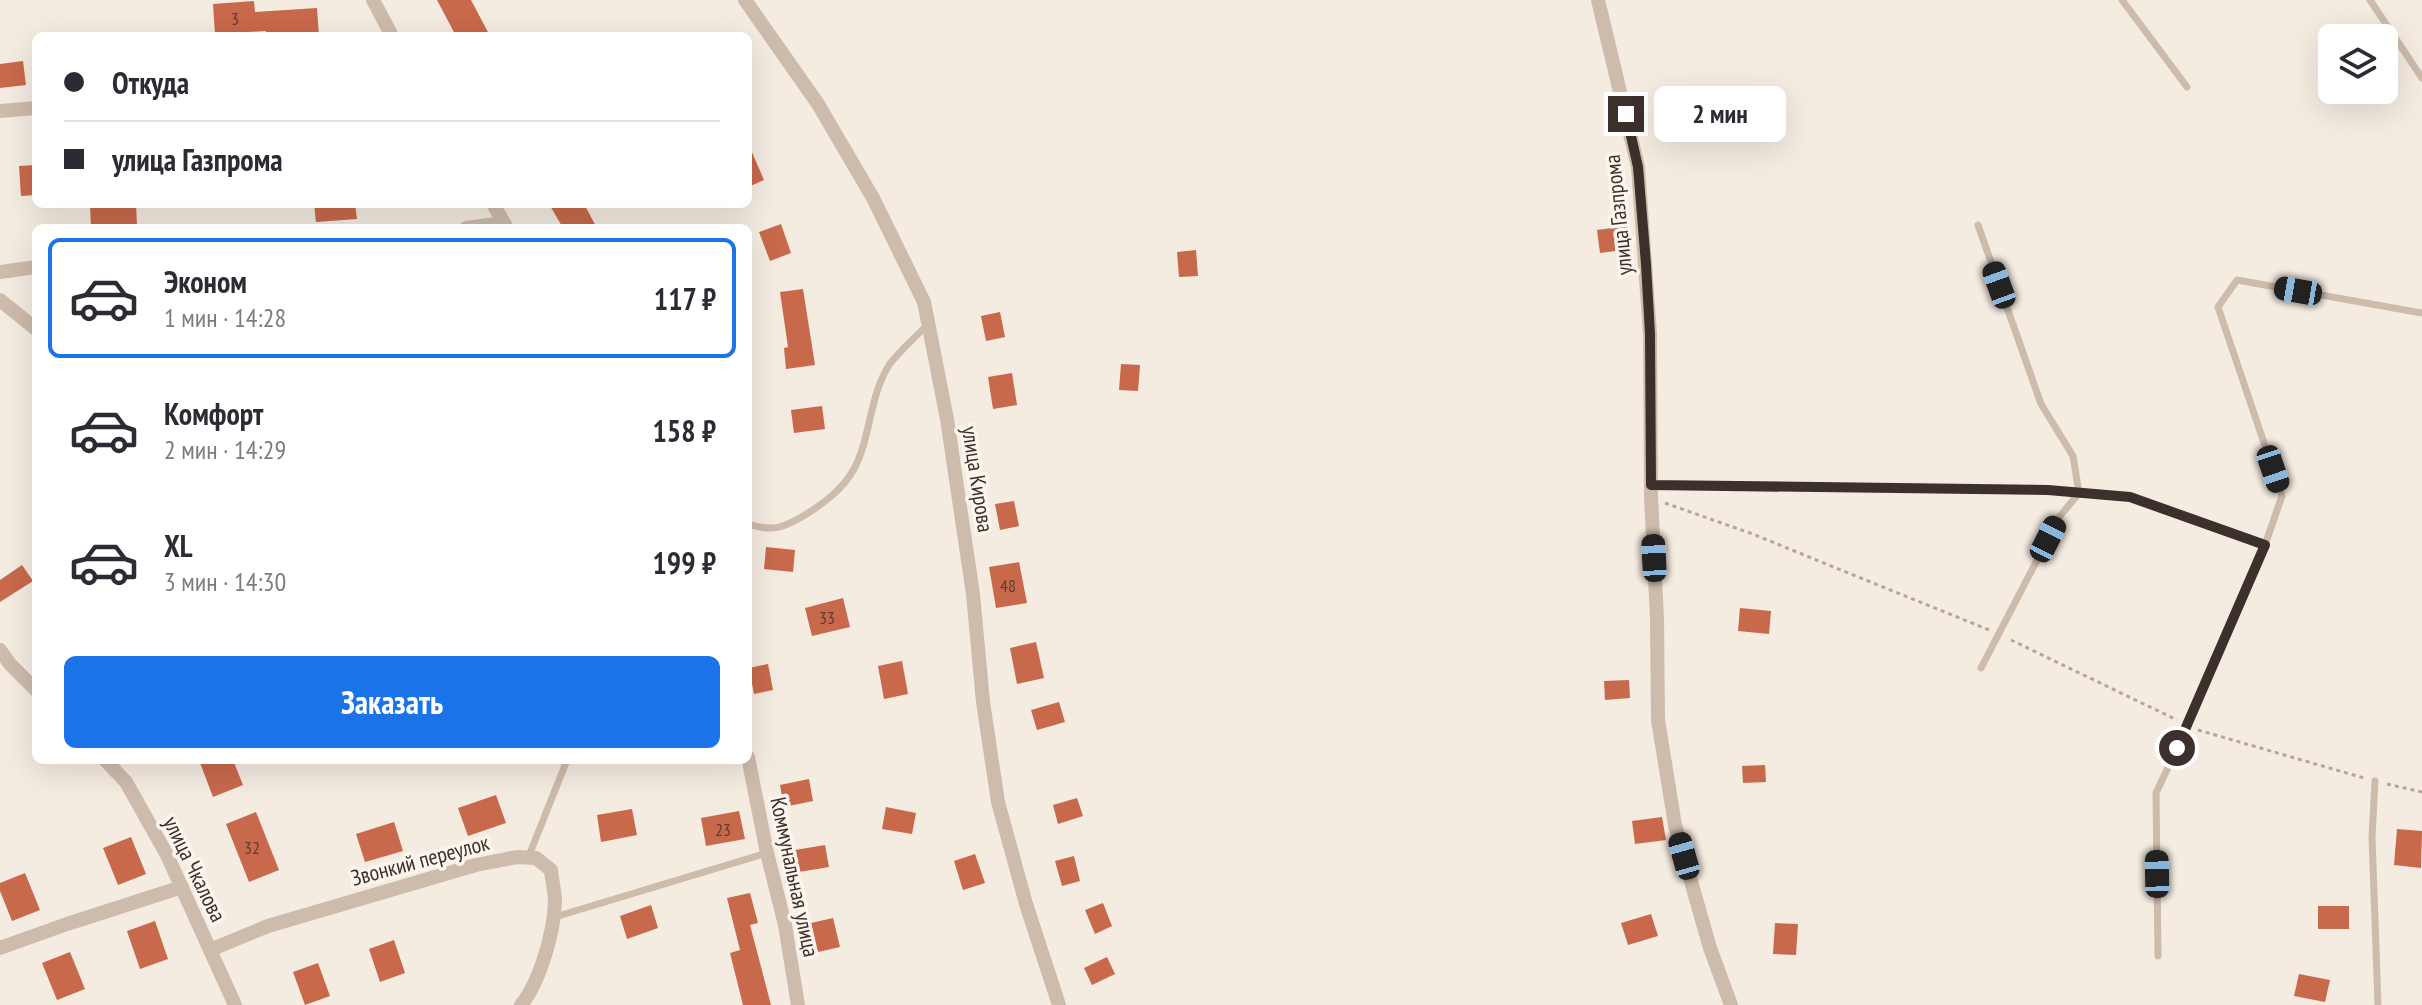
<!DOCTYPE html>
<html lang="ru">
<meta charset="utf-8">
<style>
:root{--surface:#fff;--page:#f2f2f3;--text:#2b2b33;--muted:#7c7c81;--line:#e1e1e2;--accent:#1a73e8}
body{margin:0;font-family:"PT Sans Narrow",sans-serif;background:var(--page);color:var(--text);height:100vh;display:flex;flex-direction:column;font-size:30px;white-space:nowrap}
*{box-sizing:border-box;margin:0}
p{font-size:26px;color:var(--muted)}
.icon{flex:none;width:44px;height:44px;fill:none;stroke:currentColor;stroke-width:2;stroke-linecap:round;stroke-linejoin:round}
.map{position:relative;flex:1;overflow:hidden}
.side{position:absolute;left:32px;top:224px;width:720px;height:540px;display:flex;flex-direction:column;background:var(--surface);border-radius:12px;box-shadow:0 8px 32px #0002}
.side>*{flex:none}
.guide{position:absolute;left:32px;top:32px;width:720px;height:176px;border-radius:12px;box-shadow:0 8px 32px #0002;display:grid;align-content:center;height:176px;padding:0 32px;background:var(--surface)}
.fabs{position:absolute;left:2318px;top:24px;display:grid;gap:16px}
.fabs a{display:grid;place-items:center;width:80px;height:80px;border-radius:12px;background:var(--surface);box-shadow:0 8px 32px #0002;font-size:40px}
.end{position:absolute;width:36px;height:36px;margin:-18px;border:10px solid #3b302b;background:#fff;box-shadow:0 0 0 4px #fff}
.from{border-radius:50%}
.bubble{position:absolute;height:56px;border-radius:12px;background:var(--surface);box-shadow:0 8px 32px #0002;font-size:26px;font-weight:700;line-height:56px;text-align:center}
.car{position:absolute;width:24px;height:48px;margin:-24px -12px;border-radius:10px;box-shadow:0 0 6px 2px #0007;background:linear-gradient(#222 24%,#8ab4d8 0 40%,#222 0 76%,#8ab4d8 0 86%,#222 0)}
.guide b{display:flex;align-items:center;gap:28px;height:76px;font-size:30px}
.guide b+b{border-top:2px solid var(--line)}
.guide i{width:20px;height:20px;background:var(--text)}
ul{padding:14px 0 0;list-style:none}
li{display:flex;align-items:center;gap:24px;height:120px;margin:0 16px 12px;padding:0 16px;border:4px solid transparent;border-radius:12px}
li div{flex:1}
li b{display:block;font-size:30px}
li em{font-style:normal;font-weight:700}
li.on{border-color:var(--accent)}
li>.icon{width:72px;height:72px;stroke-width:1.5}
.primary-button{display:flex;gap:16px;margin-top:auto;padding:16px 32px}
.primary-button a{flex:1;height:92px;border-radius:12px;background:var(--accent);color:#fff;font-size:32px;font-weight:700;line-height:92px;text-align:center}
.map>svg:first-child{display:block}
.building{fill:#c8694b}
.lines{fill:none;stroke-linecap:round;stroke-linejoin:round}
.path{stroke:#b9a596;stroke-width:3;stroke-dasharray:4 4;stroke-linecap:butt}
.lane{stroke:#cdbbac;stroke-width:7}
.street{stroke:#cdbbac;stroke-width:14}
.route{stroke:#3b302b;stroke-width:10}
.labels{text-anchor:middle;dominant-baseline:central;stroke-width:7;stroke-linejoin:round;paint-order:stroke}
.number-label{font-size:18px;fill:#5e3e33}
.street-label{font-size:22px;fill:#3b302b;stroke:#fbf5ee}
</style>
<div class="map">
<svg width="2422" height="1005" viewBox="0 0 2422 1005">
<rect width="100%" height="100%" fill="#f4ebe1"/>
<g class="building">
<path d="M437,0H471L490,36H456Z"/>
<path d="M254,1L255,12L317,8L319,36H266V31L215,34L213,4Z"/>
<path d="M23,61L26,85L0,88V64Z"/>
<path d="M748,143L764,180L748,187Z"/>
<path d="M36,165V195L21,196L19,166Z"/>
<path d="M90,204H136L137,225L91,228Z"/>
<path d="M314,204H355L357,219L316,222Z"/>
<path d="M549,204H584L597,228H563Z"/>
<path d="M781,224L791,253L770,261L759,232Z"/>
<path d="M1628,226L1630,249L1600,253L1597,230Z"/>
<path d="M1196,250L1198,276L1179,277L1177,252Z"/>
<path d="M803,289L815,365L786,369L784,348L788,347L780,292Z"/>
<path d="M1000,312L1005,337L986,341L981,316Z"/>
<path d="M1121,364L1140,365L1138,391L1119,390Z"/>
<path d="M1012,373L1017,405L993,409L988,377Z"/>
<path d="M822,406L825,429L794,433L791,410Z"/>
<path d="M1014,501L1019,526L1000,530L995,504Z"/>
<path d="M766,547L795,550L793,572L764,569Z"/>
<path d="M1019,562L1027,603L996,608L989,567Z"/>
<path d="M22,565L33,581L0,602V580Z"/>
<path d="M843,598L850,627L812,636L805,608Z"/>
<path d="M1740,608L1771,611L1769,634L1738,631Z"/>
<path d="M1036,642L1044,678L1017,684L1010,648Z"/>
<path d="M902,661L908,694L884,699L878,666Z"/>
<path d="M768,664L773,690L754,694L749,668Z"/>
<path d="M1629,680L1630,698L1605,700L1604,681Z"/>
<path d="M1059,702L1065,722L1037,730L1031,710Z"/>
<path d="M199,760H233L243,785L213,797Z"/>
<path d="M1765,765L1766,782L1743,783L1742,766Z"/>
<path d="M809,779L813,801L784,807L780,785Z"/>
<path d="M496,795L506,823L468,836L458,808Z"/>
<path d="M1077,798L1083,816L1058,824L1053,805Z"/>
<path d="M886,807L916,813L912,834L882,829Z"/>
<path d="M632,809L637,835L601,842L597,815Z"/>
<path d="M739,811L745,839L706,846L701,818Z"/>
<path d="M256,812L279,870L249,882L226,824Z"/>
<path d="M1662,817L1666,840L1635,844L1632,821Z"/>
<path d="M394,822L403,851L365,862L356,834Z"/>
<path d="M2397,829L2422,831L2421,868L2394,865Z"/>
<path d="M131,837L146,874L118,885L103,848Z"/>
<path d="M825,845L829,867L799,872L795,850Z"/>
<path d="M975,854L985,883L963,890L954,861Z"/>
<path d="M1074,856L1080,881L1062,886L1055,861Z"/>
<path d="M25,873L40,910L12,921L0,891V883Z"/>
<path d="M750,893L758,923L750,925L771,1005H743L730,953L740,950L727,898Z"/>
<path d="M1103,903L1112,926L1095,934L1085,910Z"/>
<path d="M651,905L658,928L627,939L620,916Z"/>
<rect x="2318" y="906" width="31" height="23"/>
<path d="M1651,914L1658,936L1628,945L1621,923Z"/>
<path d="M833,918L840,947L818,952L811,923Z"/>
<path d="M155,921L168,959L140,969L127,931Z"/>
<path d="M1775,923L1798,924L1796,955L1773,954Z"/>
<path d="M394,940L405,973L380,982L369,949Z"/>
<path d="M70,952L85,989L57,1000L42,963Z"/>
<path d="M1107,957L1115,974L1092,985L1084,968Z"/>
<path d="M318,963L330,996L305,1005L293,972Z"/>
<path d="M2299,974L2330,980L2325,1002L2294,996Z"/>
</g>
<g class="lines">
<g class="path">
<path d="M1665,503L1750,533L1989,630"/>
<path d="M2011,640L2177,720"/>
<path d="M2198,730L2364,778"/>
<path d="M2387,784L2422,792"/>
</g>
<g class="lane">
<path d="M2122,0L2187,87"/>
<path d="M2370,0L2422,78"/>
<path d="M1978,225L2041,404L2073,456L2079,493L2060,516L1981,668"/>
<path d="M1651,485L2048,490L2130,497L2265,545L2282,496L2218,307L2237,280L2422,313"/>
<path d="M748,524C773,532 783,528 805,515C824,503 843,489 854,469C871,437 869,397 889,365C899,351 915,338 927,325"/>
<path d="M2375,781L2372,837L2378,1005"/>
<path d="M528,858L567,760"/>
<path d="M555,917L767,853"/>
<path d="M2158,956L2156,793L2188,725L2265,545"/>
</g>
<g class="street">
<path d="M373,0L392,36"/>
<path d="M745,0L818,104L873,198L924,302L947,419L973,594L983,702L998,802L1026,904L1059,1005"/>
<path d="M1598,0L1638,167L1650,334L1651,497L1657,619L1658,720L1675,825L1710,948L1731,1005"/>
<path d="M0,111L36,108"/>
<path d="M493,204L507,228"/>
<path d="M466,228L504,223"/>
<path d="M0,272L36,267"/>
<path d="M0,300L36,329"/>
<path d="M0,650L10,664L36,690"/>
<path d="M748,757L767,853L785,925L798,1005"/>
<path d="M105,760L126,782L167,855L235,1005"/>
<path d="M0,948L67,924L182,887"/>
<path d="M210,950L268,926L476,865L517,857L536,858L551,870C552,881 555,892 555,902C554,932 540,982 521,1005"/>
</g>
</g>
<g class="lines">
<path class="route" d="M1626,114L1638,167L1646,264L1650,334L1651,485L2048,490L2130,497L2265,545L2177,748"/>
</g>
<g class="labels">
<g class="number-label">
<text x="235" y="18">3</text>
<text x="1008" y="585">48</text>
<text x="827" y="617">33</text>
<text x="723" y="829">23</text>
<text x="252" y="847">32</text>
</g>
<g class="street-label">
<text transform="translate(1618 215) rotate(-96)">улица Газпрома</text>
<text transform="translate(978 479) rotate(81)">улица Кирова</text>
<text transform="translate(420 860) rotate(-15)">Звонкий переулок</text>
<text transform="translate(195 869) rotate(64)">улица Чкалова</text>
<text transform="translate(795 877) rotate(78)">Коммунальная улица</text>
</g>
</g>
</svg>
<div class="fabs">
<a><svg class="icon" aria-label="layers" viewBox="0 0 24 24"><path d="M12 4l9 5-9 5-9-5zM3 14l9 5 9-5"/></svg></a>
</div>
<i class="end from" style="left:2177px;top:748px"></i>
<i class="end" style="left:1626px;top:114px"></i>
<div class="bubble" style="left:1654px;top:86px;width:132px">2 мин</div>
<i class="car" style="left:1999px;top:285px;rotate:340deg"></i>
<i class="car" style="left:2298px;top:291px;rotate:280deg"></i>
<i class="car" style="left:2273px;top:469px;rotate:161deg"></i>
<i class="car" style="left:2048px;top:539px;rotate:27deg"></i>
<i class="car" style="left:1654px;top:558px;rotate:357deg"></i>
<i class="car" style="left:1684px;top:856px;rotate:344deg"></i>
<i class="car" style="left:2157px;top:874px;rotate:359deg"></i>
<div class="guide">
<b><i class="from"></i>Откуда</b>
<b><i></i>улица Газпрома</b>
</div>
<section class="side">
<ul>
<li class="on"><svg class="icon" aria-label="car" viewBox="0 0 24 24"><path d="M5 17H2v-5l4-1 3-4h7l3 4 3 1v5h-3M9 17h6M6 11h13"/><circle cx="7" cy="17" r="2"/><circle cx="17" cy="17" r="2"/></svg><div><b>Эконом</b><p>1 мин · 14:28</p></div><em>117 ₽</em></li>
<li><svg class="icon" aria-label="car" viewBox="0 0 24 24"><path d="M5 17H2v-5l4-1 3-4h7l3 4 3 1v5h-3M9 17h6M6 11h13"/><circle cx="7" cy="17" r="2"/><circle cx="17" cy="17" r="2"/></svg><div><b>Комфорт</b><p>2 мин · 14:29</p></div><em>158 ₽</em></li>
<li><svg class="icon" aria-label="car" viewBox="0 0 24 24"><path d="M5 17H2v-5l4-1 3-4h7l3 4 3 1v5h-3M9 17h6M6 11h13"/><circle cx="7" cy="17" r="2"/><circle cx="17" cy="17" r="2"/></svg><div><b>XL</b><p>3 мин · 14:30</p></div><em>199 ₽</em></li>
</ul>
<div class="primary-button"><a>Заказать</a></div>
</section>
</div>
